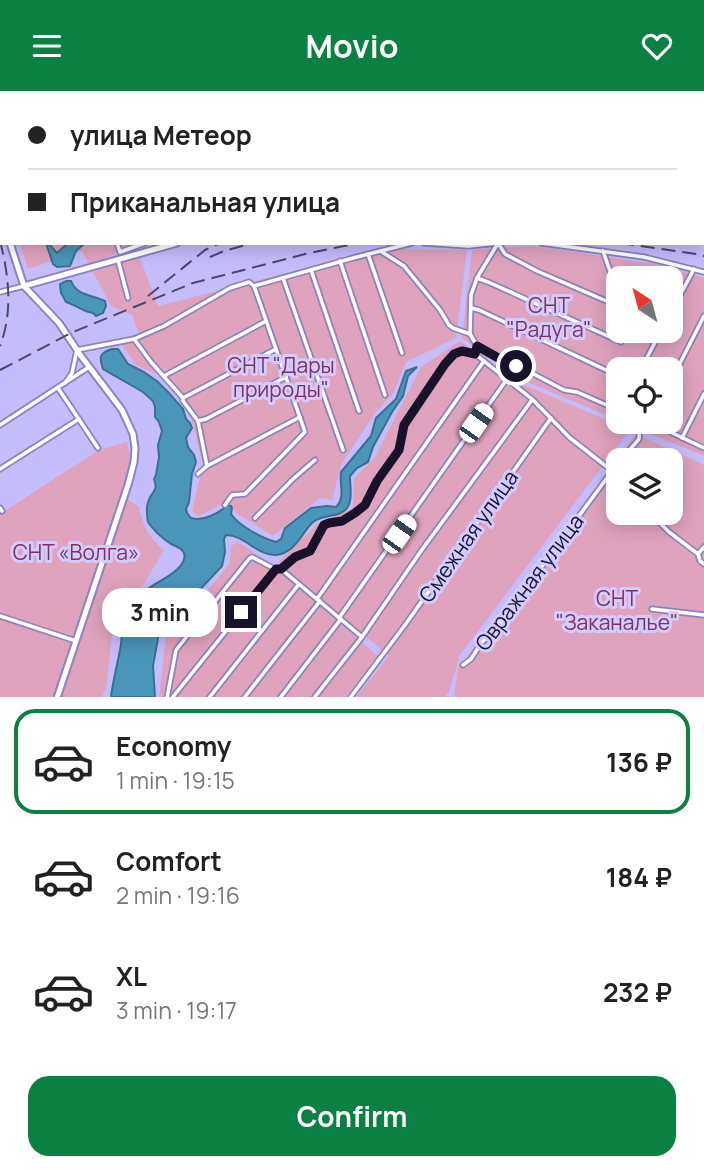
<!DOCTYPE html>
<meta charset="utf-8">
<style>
:root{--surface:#fff;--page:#f6f6f6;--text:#222;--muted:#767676;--line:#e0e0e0;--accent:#0b8043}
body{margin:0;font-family:Manrope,sans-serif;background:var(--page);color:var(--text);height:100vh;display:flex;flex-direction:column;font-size:26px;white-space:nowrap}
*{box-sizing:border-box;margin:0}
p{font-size:23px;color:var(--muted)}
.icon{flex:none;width:38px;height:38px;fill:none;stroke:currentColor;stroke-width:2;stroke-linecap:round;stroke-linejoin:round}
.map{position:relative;height:606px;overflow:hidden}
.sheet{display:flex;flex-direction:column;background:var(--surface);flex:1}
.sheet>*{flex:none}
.hud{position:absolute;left:0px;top:0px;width:705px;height:154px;box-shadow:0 4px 18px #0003;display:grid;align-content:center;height:154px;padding:0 28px;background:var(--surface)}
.needle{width:46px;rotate:324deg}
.fabs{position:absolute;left:606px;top:175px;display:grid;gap:14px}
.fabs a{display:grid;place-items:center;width:77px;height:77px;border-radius:14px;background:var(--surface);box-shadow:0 4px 18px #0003;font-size:35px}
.end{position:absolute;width:32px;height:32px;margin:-16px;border:9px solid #18132a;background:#fff;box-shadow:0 0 0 4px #fff}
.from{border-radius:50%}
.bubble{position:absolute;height:49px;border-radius:21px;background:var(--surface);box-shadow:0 4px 18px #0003;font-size:23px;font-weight:700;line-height:49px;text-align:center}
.car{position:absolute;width:21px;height:42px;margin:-21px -10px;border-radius:9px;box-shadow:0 0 5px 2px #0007;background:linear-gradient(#fff 24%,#345 0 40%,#fff 0 76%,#345 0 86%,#fff 0)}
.hud b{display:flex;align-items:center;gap:24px;height:66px;font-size:26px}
.hud b+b{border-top:2px solid var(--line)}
.hud i{width:18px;height:18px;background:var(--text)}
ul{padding:12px 0 0;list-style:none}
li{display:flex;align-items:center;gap:21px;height:105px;margin:0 14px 10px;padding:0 14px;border:4px solid transparent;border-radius:21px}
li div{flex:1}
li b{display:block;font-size:26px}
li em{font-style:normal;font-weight:700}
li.selected{border-color:var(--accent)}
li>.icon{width:63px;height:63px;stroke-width:1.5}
.action{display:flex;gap:14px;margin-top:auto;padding:14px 28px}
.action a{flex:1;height:80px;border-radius:21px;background:var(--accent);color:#fff;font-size:28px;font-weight:700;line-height:80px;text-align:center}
header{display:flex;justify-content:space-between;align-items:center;height:91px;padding:0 28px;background:var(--accent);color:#fff;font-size:32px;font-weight:700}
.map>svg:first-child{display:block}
.green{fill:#e0a3be;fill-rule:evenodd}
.water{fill:#4a96ba;stroke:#3b6f8f;stroke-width:2}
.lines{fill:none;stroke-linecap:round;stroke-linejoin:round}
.street-casing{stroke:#8c83bf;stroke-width:7}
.secondary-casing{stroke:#8c83bf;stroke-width:9}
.street{stroke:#fff;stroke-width:3.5}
.secondary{stroke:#fff;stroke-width:5}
.rail{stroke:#4e476b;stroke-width:2;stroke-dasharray:14 7;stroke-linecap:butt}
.route{stroke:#18132a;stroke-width:9}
.labels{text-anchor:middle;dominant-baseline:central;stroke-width:6;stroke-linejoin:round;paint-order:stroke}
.park-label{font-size:21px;fill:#82305b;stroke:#d2cbff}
.street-label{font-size:21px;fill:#18132a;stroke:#d2cbff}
</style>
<header><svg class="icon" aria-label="menu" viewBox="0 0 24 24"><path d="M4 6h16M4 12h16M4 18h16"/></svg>Movio<svg class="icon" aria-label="heart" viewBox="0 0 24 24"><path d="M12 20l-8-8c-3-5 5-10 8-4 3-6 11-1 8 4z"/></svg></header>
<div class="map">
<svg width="704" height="607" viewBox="0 0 704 607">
<rect width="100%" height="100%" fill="#c5bcfc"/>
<g class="green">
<path d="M0,0H229L231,2H2V88L0,81Z"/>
<path d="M20,152H140L89,174L92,181L140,167L158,215L382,158L467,159L456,247L406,271L393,303L375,322L341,374L332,409L320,407L273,445L236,422L229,410L199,425L192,420L203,374L190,322L182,307L163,286L136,274L122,254L140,246L132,224L111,215L82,160L28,178Z"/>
<path d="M531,155L655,173L704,187V365L622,331H670V278H618V329L515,286L462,247L472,159ZM618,187H670V240H618Z"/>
<path d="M460,250L520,292L630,339L460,564L449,601L445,606H356L389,565L278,471L317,433L353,417L354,388L375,366L421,276Z"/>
<path d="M636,343L704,374V606L454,607L458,577L541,474ZM618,369H670V422H618Z"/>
<path d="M127,351L131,370L122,404L139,416C143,434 149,448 164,459L141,498L120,517L112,545L106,597L102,606L0,607V423L99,359Z"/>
<path d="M237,450L268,471L378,565L346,606L159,607L166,544L186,513L204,504L230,472L231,456Z"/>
</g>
<g class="water">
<path d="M46,152H48L57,162L68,152H85L76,160L70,175L57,176L53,173Z"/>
<path d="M66,190H71C77,205 92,204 105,210L106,215L103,222L96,225L93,222C83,221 76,214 66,211L61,202L60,193Z"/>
<path d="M112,258H118L128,273L144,281L158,291L168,301L183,318L186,328L190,332L192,337L186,347L188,356L194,364L196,371L192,383L189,411L186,418L187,422L191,427C203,431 219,422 228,414L231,415L232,417L231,423C239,435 262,447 276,451L281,448L285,437L311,417L327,415L336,416C346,406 339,394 341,381L371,345L376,327L396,308L406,280L417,276L408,285L403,305L392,321L373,356L368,371L357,377L350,385C350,395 353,409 347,417C338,428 322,422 312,432C301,443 295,462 276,464C257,465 245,444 226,444L224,448L225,461L222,475L195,504L180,510L171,519L160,536L153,575L155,606H111C113,590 117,575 120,559C124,543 118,526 132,513C136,508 143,502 148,498C156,491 189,478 184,462C182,457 176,455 171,453C162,447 154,440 148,431C147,425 146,417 148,411C151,400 159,401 154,388L156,384L159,366L158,354L162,340L159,331L155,326V316L153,310L143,301L103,278C99,266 99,262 112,258Z"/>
</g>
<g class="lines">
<defs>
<g id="street">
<path d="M40,0V2"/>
<path d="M414,0L415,2"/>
<path d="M648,0L649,2"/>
<path d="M152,2L154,0"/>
<path d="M332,2L335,0"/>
<path d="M428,2L430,0"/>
<path d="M0,24H2"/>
<path d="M0,46L2,45"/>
<path d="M0,68H2"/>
<path d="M704,76V77"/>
<path d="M117,152L120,161L145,152"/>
<path d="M424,152L468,155L498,152L505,163L537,180L618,215"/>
<path d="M541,152L644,166L704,181"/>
<path d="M603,160L610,180L629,187"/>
<path d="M382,161L404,175L440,219L449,234L453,237L470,243"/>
<path d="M368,163L402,262"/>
<path d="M118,169L128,207"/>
<path d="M340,170L385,304"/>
<path d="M311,179L359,320"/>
<path d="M283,187L343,359"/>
<path d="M477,187L488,191L621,251"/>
<path d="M0,201L24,195"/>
<path d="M471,217L479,219L606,279"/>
<path d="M670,223L694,178"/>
<path d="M134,248L151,271L183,307V310L198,330L207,375"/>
<path d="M477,255L502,269L530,281L564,299L577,301L618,319"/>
<path d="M475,263L477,255L470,243L471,204L477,187L498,152"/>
<path d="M641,278L661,240"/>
<path d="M164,285L266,230"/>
<path d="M65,292L72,282L77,259L134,248L164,235L230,197L249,191L254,195L353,167L412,152"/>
<path d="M670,292L704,225"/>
<path d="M58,297L98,357"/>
<path d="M183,307L276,258"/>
<path d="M198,330L206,328L286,286"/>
<path d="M639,331L664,338L704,357"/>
<path d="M0,334L89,276"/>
<path d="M682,347L704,303"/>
<path d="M621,369L639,348L640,331"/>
<path d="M0,378L79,328"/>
<path d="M198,383L207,375L300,326"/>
<path d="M225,414L232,404L245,403L305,341L254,195"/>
<path d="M0,417L2,420"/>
<path d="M650,422L669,441L698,463L700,470L704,473"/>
<path d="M255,427L293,388L315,369"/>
<path d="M698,463L704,456"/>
<path d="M281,478L362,546"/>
<path d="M317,508L484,270"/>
<path d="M652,518L704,524"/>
<path d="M0,525L76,550"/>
<path d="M339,527L507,288"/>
<path d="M463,574L471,568L482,551L492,543L618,372"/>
<path d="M167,607L176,559L249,468L252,466L273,477L281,478L295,466L310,460L324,434L329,432L342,431L355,423L365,414L377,390L399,359L404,334L445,273L459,260L475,263L532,308L570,347L611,379L614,388L618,391"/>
<path d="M172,607L276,478"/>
<path d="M209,607L299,493"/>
<path d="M244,607L320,510"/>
<path d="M280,607L341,528"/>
<path d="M314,607L362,546L421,460L532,309"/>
<path d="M350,607L405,534L551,327"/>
</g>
<g id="secondary">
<path d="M0,116L2,122"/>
<path d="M10,152L24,195L59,232L81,265L122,319L133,343L135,357L134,371L128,394L57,607"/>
<path d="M24,195L177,152"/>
</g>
</defs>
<use href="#street" class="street-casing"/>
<use href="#secondary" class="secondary-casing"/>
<use href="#street" class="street"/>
<use href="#secondary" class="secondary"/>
<g class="rail">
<path d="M0,150C9,185 13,221 0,255"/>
<path d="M620,152L697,163L704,165"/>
<path d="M210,166L224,160L253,152"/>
<path d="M148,205L205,159L220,152"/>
<path d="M0,279L73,241L193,192L305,163L359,152"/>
</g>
</g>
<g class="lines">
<path class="route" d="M241,521L276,478H281L295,466L310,460L324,434L329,432L342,430L355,422L365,414L377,390L399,359L404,334L445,273L454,263L462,260L475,263L477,255L502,269L516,275"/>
</g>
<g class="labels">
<g class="park-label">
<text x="549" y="214">СНТ<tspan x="549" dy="24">"Радуга"</tspan></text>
<text x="281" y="274">СНТ "Дары<tspan x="281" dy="24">природы"</tspan></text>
<text x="76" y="461">СНТ «Волга»</text>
<text x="617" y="507">СНТ<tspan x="617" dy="24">"Заканалье"</tspan></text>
</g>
<g class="street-label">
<text transform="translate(468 445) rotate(-55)">Смежная улица</text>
<text transform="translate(529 491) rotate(-53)">Овражная улица</text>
</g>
</g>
</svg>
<div class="fabs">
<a><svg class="needle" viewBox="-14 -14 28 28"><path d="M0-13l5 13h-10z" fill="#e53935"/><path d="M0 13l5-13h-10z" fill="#767676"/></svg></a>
<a><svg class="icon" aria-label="locate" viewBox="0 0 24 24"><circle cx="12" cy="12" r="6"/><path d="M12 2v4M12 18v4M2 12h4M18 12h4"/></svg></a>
<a><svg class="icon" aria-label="layers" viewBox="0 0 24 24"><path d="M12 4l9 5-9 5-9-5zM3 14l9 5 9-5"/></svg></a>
</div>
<i class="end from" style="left:516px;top:275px"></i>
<i class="end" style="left:241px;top:521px"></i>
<div class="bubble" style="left:102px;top:497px;width:116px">3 min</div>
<i class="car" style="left:476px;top:332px;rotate:35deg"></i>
<i class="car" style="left:399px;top:443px;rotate:35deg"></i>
<div class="hud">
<b><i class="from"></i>улица Метеор</b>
<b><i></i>Приканальная улица</b>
</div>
</div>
<section class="sheet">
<ul>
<li class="selected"><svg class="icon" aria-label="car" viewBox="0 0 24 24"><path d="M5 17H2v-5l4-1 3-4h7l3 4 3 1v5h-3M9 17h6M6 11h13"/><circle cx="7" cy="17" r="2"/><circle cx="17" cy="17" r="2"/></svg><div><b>Economy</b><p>1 min · 19:15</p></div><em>136 ₽</em></li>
<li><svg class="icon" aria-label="car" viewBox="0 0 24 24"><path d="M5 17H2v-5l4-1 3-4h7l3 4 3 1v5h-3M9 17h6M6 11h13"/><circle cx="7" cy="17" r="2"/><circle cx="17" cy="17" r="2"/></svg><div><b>Comfort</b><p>2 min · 19:16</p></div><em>184 ₽</em></li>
<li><svg class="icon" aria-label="car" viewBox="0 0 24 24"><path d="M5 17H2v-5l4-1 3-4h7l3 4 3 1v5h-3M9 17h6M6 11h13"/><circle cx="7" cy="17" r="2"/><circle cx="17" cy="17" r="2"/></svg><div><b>XL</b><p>3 min · 19:17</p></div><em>232 ₽</em></li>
</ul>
<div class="action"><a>Confirm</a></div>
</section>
